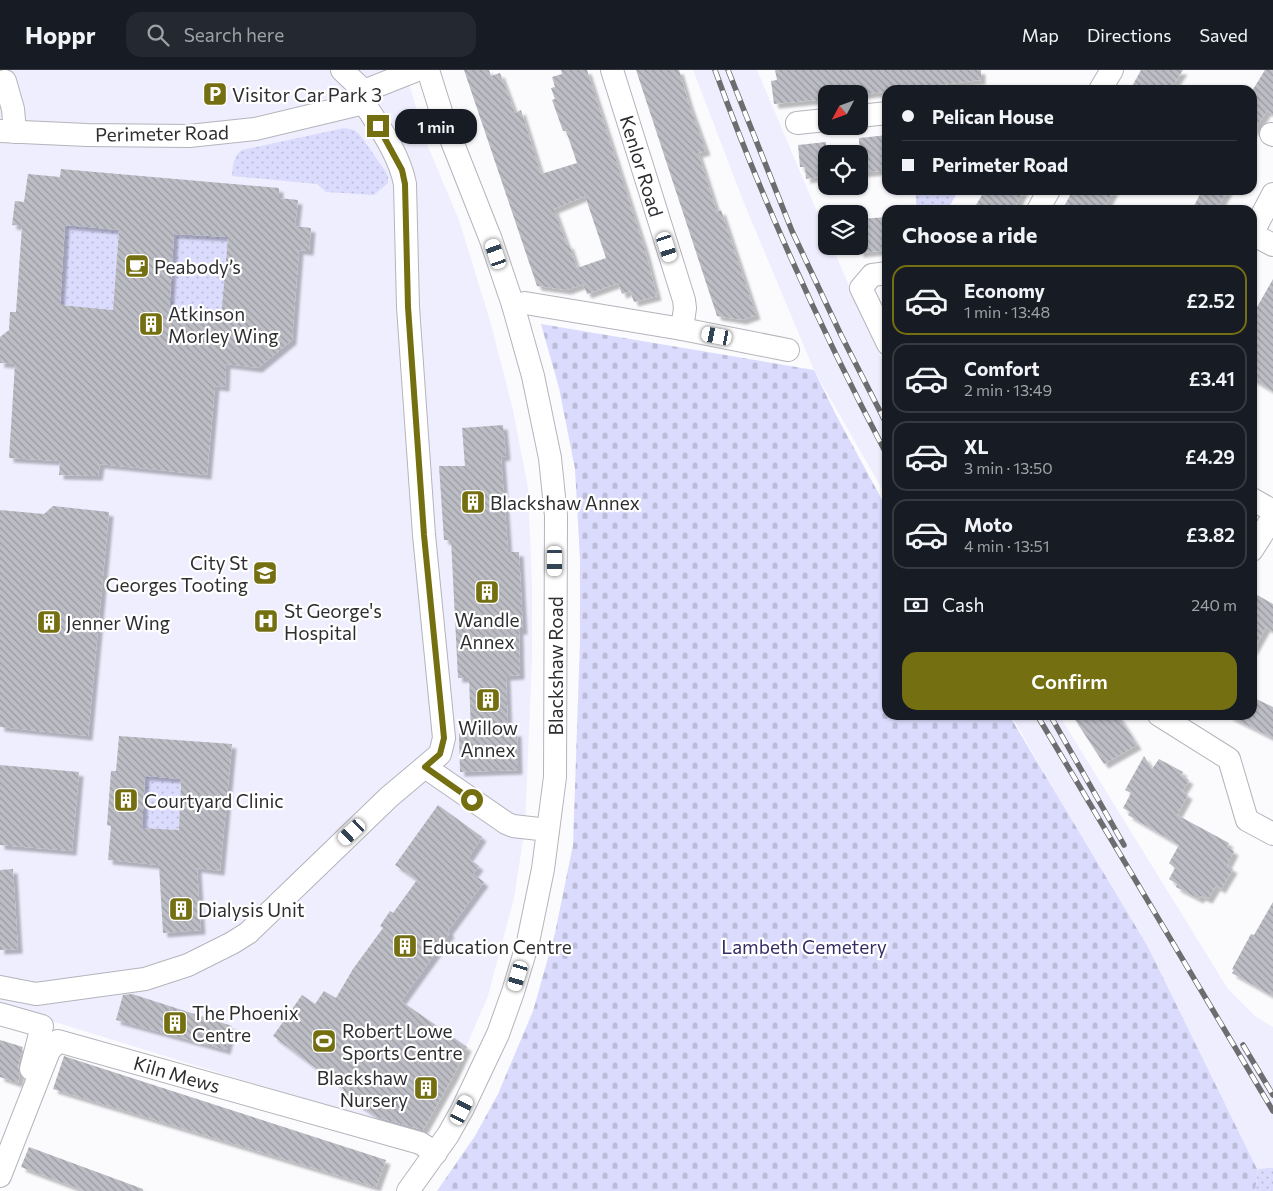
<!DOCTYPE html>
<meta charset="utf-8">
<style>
:root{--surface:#171b24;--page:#242831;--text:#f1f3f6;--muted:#9ea1a6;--line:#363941;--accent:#746f10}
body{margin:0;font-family:Commissioner,sans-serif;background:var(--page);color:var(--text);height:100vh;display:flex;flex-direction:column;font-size:19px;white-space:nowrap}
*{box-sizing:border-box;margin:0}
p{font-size:16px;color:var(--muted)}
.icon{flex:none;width:28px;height:28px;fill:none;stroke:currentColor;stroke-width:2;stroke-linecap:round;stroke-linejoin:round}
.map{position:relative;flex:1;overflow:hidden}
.side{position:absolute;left:882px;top:135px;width:375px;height:515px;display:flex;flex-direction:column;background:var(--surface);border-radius:15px;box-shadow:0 1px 4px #0004}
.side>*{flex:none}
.top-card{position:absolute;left:882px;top:15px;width:375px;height:110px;border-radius:15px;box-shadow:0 1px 4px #0004;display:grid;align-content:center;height:110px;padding:0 20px;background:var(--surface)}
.needle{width:32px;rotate:229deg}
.controls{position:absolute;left:818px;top:15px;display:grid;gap:10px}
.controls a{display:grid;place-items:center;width:50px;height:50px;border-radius:10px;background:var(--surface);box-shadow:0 1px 4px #0004;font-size:25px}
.end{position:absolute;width:22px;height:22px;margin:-11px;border:6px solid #746f10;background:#fff;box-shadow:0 0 0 2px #fff}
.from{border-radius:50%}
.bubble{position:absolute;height:35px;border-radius:15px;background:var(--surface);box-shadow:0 1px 4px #0004;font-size:16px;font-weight:600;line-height:35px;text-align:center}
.car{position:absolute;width:15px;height:30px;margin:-15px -8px;border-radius:6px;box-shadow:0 0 4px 1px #0007;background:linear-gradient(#fff 24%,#345 0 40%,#fff 0 76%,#345 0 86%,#fff 0)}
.top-card b{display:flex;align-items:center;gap:18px;height:48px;font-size:19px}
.top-card b+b{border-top:1px solid var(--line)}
.top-card i{width:12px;height:12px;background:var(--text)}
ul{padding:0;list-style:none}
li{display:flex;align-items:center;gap:15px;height:70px;margin:0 10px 8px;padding:0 10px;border:2px solid var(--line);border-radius:15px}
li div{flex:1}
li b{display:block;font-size:19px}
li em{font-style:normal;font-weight:600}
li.active{border-color:var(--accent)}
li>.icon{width:45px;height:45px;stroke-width:1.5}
h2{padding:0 20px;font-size:22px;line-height:60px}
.pay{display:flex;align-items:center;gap:12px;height:55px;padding:0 20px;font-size:19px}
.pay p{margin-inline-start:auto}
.primary-button{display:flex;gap:10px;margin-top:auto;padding:10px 20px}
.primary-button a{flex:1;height:58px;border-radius:15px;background:var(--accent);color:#fff;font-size:20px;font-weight:600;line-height:58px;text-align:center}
header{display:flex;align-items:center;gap:30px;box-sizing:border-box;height:70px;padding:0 25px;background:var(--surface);border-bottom:1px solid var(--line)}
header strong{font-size:24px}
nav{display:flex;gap:28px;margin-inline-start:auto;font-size:18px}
.search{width:350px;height:45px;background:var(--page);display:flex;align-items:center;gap:12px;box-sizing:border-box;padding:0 18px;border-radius:15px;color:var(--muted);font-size:19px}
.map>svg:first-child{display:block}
.built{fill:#eeeefe}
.green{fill:url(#green-dots)}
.cemetery{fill:url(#cemetery-stones)}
.building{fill:url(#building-back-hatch);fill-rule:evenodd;filter:url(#shadow)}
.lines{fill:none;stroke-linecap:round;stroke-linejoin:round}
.minor-casing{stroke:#b4b4bb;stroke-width:24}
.minor{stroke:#fff;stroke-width:22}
.rail-casing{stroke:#6d6d70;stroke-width:5.5}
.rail{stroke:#fff;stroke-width:4;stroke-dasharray:11;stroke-linecap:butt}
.route{stroke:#746f10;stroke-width:6}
.labels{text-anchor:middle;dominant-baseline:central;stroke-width:4.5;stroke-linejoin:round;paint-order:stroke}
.poi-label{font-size:19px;fill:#2e2e31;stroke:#fff;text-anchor:start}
.street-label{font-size:19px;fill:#2e2e31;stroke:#fff}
.park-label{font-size:19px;fill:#352d68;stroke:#fff}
</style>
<header>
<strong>Hoppr</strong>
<div class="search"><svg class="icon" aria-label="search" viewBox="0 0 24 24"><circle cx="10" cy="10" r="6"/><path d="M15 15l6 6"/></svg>Search here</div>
<nav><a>Map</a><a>Directions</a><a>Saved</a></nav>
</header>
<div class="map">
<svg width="1273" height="1121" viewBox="0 0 1273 1121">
<defs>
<pattern id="green-dots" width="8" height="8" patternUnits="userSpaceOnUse" patternTransform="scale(1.25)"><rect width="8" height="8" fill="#dbdbfd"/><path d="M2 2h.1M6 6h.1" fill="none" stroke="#bcbcd9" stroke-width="1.8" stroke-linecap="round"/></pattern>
<pattern id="cemetery-stones" width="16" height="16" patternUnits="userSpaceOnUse" patternTransform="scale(1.25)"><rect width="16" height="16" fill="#dbdbfd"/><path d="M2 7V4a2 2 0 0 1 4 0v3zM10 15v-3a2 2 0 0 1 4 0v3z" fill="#bcbcd9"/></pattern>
<pattern id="building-back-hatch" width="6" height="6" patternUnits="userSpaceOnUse" patternTransform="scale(1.25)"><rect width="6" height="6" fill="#bdbdc5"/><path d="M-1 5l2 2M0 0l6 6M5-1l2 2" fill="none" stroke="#9a9aa1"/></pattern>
<filter id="shadow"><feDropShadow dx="4.5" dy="4.5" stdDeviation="1" flood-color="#0004"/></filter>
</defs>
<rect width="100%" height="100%" fill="#fbfbfe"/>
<g class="built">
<path d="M0,0H405L427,74L459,150L491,254L513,340L528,418L532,515V587L525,758L514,828L488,926L454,1005L420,1065L0,935Z"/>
<path d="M693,0H757L826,163V176H832L868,260L887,300V428L814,300L744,133Z"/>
<path d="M1011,645H1059L1228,919L1255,946L1273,957V1098L1257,1099L1148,877L1057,725Z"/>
</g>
<g class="green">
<path d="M344,58L354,60L360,65L386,102L388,107V113L374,125L326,122L317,114L232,106C233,96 233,86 242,80Z"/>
<path d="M915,120H959L947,140H917Z"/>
<path d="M65,155L119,160L113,240L60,235Z"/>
<path d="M174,164L228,167L221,248L169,244Z"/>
<path d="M145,706L181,709L180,721L193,722L180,745L179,760L142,758Z"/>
<path d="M1273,1098V1121H1255L1258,1101L1257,1099Z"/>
</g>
<path class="cemetery" d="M541,254L814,300L835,343L887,439L888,645H1009L1148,877L1258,1101L1255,1121H437L475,1066L498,1024L533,941L555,863L573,775L580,572V489L575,399L559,318Z"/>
<g class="building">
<path d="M464,0H489L491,6L500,3L515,43L521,40L541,104L577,93L566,61H563L552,30L555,29L551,18L555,17L552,7L562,4L561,0H587L645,180L657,226L634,232L630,221L622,224L618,213L587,224L583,214L567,220L537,216ZM585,126L606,188L577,198L569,174L567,175L554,139Z"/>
<path d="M636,0H679L689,34L706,81L698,83L717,142L721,140L756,245L742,250L717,246Z"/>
<path d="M775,0H981V10L866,24H825L826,29L774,34L771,11L777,10Z"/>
<path d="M1141,0H1183L1170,20H1130Z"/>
<path d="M1265,0H1273V44L1267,41L1252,63V21Z"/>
<path d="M888,65V100L859,103V68Z"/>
<path d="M826,72V106L806,109L805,97H800L798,75Z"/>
<path d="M61,99L279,118V128L298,130L295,156L311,158L309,181L299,180L292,270L258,298L226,294L225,317L215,316L207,405L100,394L98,406L59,405L60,391L9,388L15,294L0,293V267L9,260L10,242H16L22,156L12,155L15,131L24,132L28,104L60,107ZM65,155L119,160L113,240L60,235ZM174,164L228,167L221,248L169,244Z"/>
<path d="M985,120H1024L1013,140H973Z"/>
<path d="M1073,120H1114L1103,140H1062Z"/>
<path d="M1202,120H1228L1216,140H1192Z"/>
<path d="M888,147V180L859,183V149Z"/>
<path d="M1273,209V321L1252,309V246Z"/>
<path d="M503,355L506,386L501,387L508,482H519L523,560H519L520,605L506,606L508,662H517L518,700L460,702L459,663L471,662L469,608H458L451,470H444L439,396H465L462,358Z"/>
<path d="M53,436L109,442L88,666L0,657V440L44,444Z"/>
<path d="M1252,522L1273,534V561L1266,557L1252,582Z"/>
<path d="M1252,627L1273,637V668L1227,645H1252Z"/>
<path d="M1072,645H1118L1137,675L1104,694Z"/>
<path d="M119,666L232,674L220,801L197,798L201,860L163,863L159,795L108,790L111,756L107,755L111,701H116ZM145,706L181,709L179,760L142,758Z"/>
<path d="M1144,686L1152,699L1159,689L1183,702L1181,705L1189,710L1182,721L1188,725L1177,745L1229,773L1227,777L1234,781L1227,795L1233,799L1221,819L1216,816L1208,829L1201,826L1199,829L1176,817L1177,814L1169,809L1175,798L1169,793L1179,775L1128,745L1130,742L1123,738L1131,723L1125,720Z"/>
<path d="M0,695L79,702L72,781L0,775Z"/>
<path d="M438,735L482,767L468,788L479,796L473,804L484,812L448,861L450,863L401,931L467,977L454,1005L423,1060L377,1047L341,1023L344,1019L273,966L302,925L315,934L324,921L336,928L353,899L383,858L380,856L390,841L393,843L417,810L395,795Z"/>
<path d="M13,799L18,879L0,880V800Z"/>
<path d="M1273,832V926L1232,903L1234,900L1232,899L1251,864L1254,865Z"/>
<path d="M132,924L232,956L226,980L116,950L123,925Z"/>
<path d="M0,970L23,977L18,996L20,1005L18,1013L0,1007Z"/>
<path d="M64,986L76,990L386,1090L376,1117L53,1019Z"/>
<path d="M29,1077L143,1119V1121H85L21,1097Z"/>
</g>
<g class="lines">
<defs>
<g id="minor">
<path d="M342,0L364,21"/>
<path d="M5,11L13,39L15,62"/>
<path d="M1100,20L1112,0"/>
<path d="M364,33V21L417,0"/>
<path d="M859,46L888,43"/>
<path d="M797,53L826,50"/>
<path d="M0,61L87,65L189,66L255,59L364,33"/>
<path d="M1271,64L1273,65"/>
<path d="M1038,140L1049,120"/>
<path d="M1252,164L1273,124"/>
<path d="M1252,164L1273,175"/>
<path d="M888,203L872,205L861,218L888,274"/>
<path d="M513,235L525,233L682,259L685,238L684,230L612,0"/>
<path d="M682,259L788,280"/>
<path d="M1252,429L1273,441"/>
<path d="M1252,480L1273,447"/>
<path d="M1159,645L1229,689L1247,750L1273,764"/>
<path d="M425,697L506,753L513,756L548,760"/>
<path d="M0,917L36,924L145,909L188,895L232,873L248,863L389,727L440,684L444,668L424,465L408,237L405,114C399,84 380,58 364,33"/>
<path d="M0,944L42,956L31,999"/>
<path d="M0,1106L49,981L58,971L420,1073L436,1083"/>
<path d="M408,1121L448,1065L462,1040L498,964L513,922L528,872L543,799L555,707L556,446L550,388L533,306L513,235L491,170L444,51L428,0"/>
</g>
</defs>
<use href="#minor" class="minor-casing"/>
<use href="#minor" class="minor"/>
<defs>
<g id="rail">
<path d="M715,0C763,133 822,262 888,387"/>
<path d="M728,0L792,161L841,265L888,357"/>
<path d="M1037,645L1273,1041"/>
<path d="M1050,645L1124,775"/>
<path d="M1243,975L1273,1025"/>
</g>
</defs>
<use href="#rail" class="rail-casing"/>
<use href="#rail" class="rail"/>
</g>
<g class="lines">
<path class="route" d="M378,56L402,100L405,114L408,237L424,465L444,668L440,684L425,697L472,730"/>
</g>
<defs>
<symbol id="parking-square" viewBox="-11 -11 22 22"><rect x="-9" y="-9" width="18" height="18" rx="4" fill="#746f10" stroke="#fff"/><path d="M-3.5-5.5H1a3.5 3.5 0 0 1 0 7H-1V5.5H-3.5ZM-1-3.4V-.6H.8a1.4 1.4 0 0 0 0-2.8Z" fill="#fff"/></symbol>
<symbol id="cafe-square" viewBox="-11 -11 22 22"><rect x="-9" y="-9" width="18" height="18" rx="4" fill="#746f10" stroke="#fff"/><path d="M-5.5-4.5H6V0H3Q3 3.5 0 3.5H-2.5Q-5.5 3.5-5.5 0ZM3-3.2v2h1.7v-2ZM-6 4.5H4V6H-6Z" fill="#fff"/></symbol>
<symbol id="building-square" viewBox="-11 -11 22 22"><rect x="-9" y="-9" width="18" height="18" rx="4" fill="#746f10" stroke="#fff"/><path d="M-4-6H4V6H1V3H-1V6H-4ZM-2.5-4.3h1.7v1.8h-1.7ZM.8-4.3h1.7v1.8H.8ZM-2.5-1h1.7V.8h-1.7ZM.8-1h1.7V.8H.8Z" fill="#fff"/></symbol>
<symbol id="university-square" viewBox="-11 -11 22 22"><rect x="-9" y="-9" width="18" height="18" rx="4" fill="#746f10" stroke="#fff"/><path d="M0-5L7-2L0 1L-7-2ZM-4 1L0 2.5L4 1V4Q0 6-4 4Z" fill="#fff"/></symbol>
<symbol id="hospital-square" viewBox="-11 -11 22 22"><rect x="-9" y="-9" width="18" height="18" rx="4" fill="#746f10" stroke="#fff"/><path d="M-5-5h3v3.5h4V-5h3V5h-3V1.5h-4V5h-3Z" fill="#fff"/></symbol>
<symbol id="stadium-square" viewBox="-11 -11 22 22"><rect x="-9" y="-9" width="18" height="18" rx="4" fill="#746f10" stroke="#fff"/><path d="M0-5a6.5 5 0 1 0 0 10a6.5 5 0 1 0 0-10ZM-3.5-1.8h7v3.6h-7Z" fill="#fff"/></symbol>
</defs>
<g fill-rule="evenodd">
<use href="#parking-square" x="201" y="10" width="28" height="28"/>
<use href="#cafe-square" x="123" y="182" width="28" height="28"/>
<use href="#building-square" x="137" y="240" width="28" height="28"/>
<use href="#building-square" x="459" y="418" width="28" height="28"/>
<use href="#university-square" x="251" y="489" width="28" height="28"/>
<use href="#building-square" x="473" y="508" width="28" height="28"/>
<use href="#hospital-square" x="252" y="537" width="28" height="28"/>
<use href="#building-square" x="35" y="538" width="28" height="28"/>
<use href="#building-square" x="474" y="616" width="28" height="28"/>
<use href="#building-square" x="112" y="716" width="28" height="28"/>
<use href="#building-square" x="167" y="825" width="28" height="28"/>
<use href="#building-square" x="391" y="862" width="28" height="28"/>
<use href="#building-square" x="161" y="939" width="28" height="28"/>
<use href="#stadium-square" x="310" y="957" width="28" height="28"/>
<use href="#building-square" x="412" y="1004" width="28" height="28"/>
</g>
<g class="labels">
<g class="poi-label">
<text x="232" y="24">Visitor Car Park 3</text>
<text x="154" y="196">Peabody’s</text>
<text x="168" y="243">Atkinson<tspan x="168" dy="22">Morley Wing</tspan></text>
<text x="490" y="432">Blackshaw Annex</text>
<text x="248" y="492" text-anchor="end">City St<tspan x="248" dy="22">Georges Tooting</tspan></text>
<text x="284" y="540">St George's<tspan x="284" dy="22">Hospital</tspan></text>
<text x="487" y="549" text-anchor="middle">Wandle<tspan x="487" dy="22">Annex</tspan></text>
<text x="66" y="552">Jenner Wing</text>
<text x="488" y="657" text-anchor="middle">Willow<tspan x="488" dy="22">Annex</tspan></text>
<text x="144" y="730">Courtyard Clinic</text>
<text x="198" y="839">Dialysis Unit</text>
<text x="422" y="876">Education Centre</text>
<text x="192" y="942">The Phoenix<tspan x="192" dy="22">Centre</tspan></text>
<text x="342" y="960">Robert Lowe<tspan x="342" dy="22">Sports Centre</tspan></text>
<text x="408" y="1007" text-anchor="end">Blackshaw<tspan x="408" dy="22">Nursery</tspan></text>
</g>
<g class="street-label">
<text transform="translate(162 63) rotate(-1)">Perimeter Road</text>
<text transform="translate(642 96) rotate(73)">Kenlor Road</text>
<text transform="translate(555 596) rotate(-90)">Blackshaw Road</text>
<text transform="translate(177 1004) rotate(16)">Kiln Mews</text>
</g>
<g class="park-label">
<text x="804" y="876">Lambeth Cemetery</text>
</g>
</g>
</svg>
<div class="controls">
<a><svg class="needle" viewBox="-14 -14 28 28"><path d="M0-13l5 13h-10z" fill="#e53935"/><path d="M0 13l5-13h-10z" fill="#9ea1a6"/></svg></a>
<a><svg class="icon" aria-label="locate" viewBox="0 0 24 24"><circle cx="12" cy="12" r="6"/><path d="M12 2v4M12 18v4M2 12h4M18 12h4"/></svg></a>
<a><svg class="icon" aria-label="layers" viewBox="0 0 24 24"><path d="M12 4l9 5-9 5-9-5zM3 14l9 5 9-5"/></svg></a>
</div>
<i class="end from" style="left:472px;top:730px"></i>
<i class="end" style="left:378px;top:56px"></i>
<div class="bubble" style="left:395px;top:39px;width:82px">1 min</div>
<i class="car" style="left:667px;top:177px;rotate:162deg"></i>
<i class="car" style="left:496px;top:184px;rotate:341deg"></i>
<i class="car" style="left:717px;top:266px;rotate:281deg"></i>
<i class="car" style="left:555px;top:491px;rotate:180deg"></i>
<i class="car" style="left:352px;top:762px;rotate:227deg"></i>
<i class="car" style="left:518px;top:906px;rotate:197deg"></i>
<i class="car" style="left:462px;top:1040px;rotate:27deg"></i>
<div class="top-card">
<b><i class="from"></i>Pelican House</b>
<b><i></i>Perimeter Road</b>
</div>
<section class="side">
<h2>Choose a ride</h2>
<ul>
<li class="active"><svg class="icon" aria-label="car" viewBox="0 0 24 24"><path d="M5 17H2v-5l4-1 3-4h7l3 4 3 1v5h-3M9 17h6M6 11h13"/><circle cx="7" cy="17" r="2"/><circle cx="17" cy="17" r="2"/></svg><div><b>Economy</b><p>1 min · 13:48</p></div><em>£2.52</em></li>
<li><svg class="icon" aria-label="car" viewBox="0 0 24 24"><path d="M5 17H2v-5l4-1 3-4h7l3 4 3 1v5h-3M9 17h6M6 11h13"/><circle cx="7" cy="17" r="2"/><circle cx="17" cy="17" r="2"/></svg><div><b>Comfort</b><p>2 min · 13:49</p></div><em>£3.41</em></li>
<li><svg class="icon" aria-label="car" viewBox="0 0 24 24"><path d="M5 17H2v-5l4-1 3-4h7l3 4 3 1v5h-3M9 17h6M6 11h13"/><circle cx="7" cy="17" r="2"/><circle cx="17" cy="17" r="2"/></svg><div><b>XL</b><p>3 min · 13:50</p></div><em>£4.29</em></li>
<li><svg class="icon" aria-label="car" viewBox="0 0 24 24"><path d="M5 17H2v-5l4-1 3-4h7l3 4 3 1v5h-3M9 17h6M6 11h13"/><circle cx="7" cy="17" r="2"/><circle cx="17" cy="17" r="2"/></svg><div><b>Moto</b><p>4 min · 13:51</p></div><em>£3.82</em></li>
</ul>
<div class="pay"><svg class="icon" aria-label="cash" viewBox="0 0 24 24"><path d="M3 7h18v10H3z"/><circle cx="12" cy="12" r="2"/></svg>Cash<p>240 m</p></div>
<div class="primary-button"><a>Confirm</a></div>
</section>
</div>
